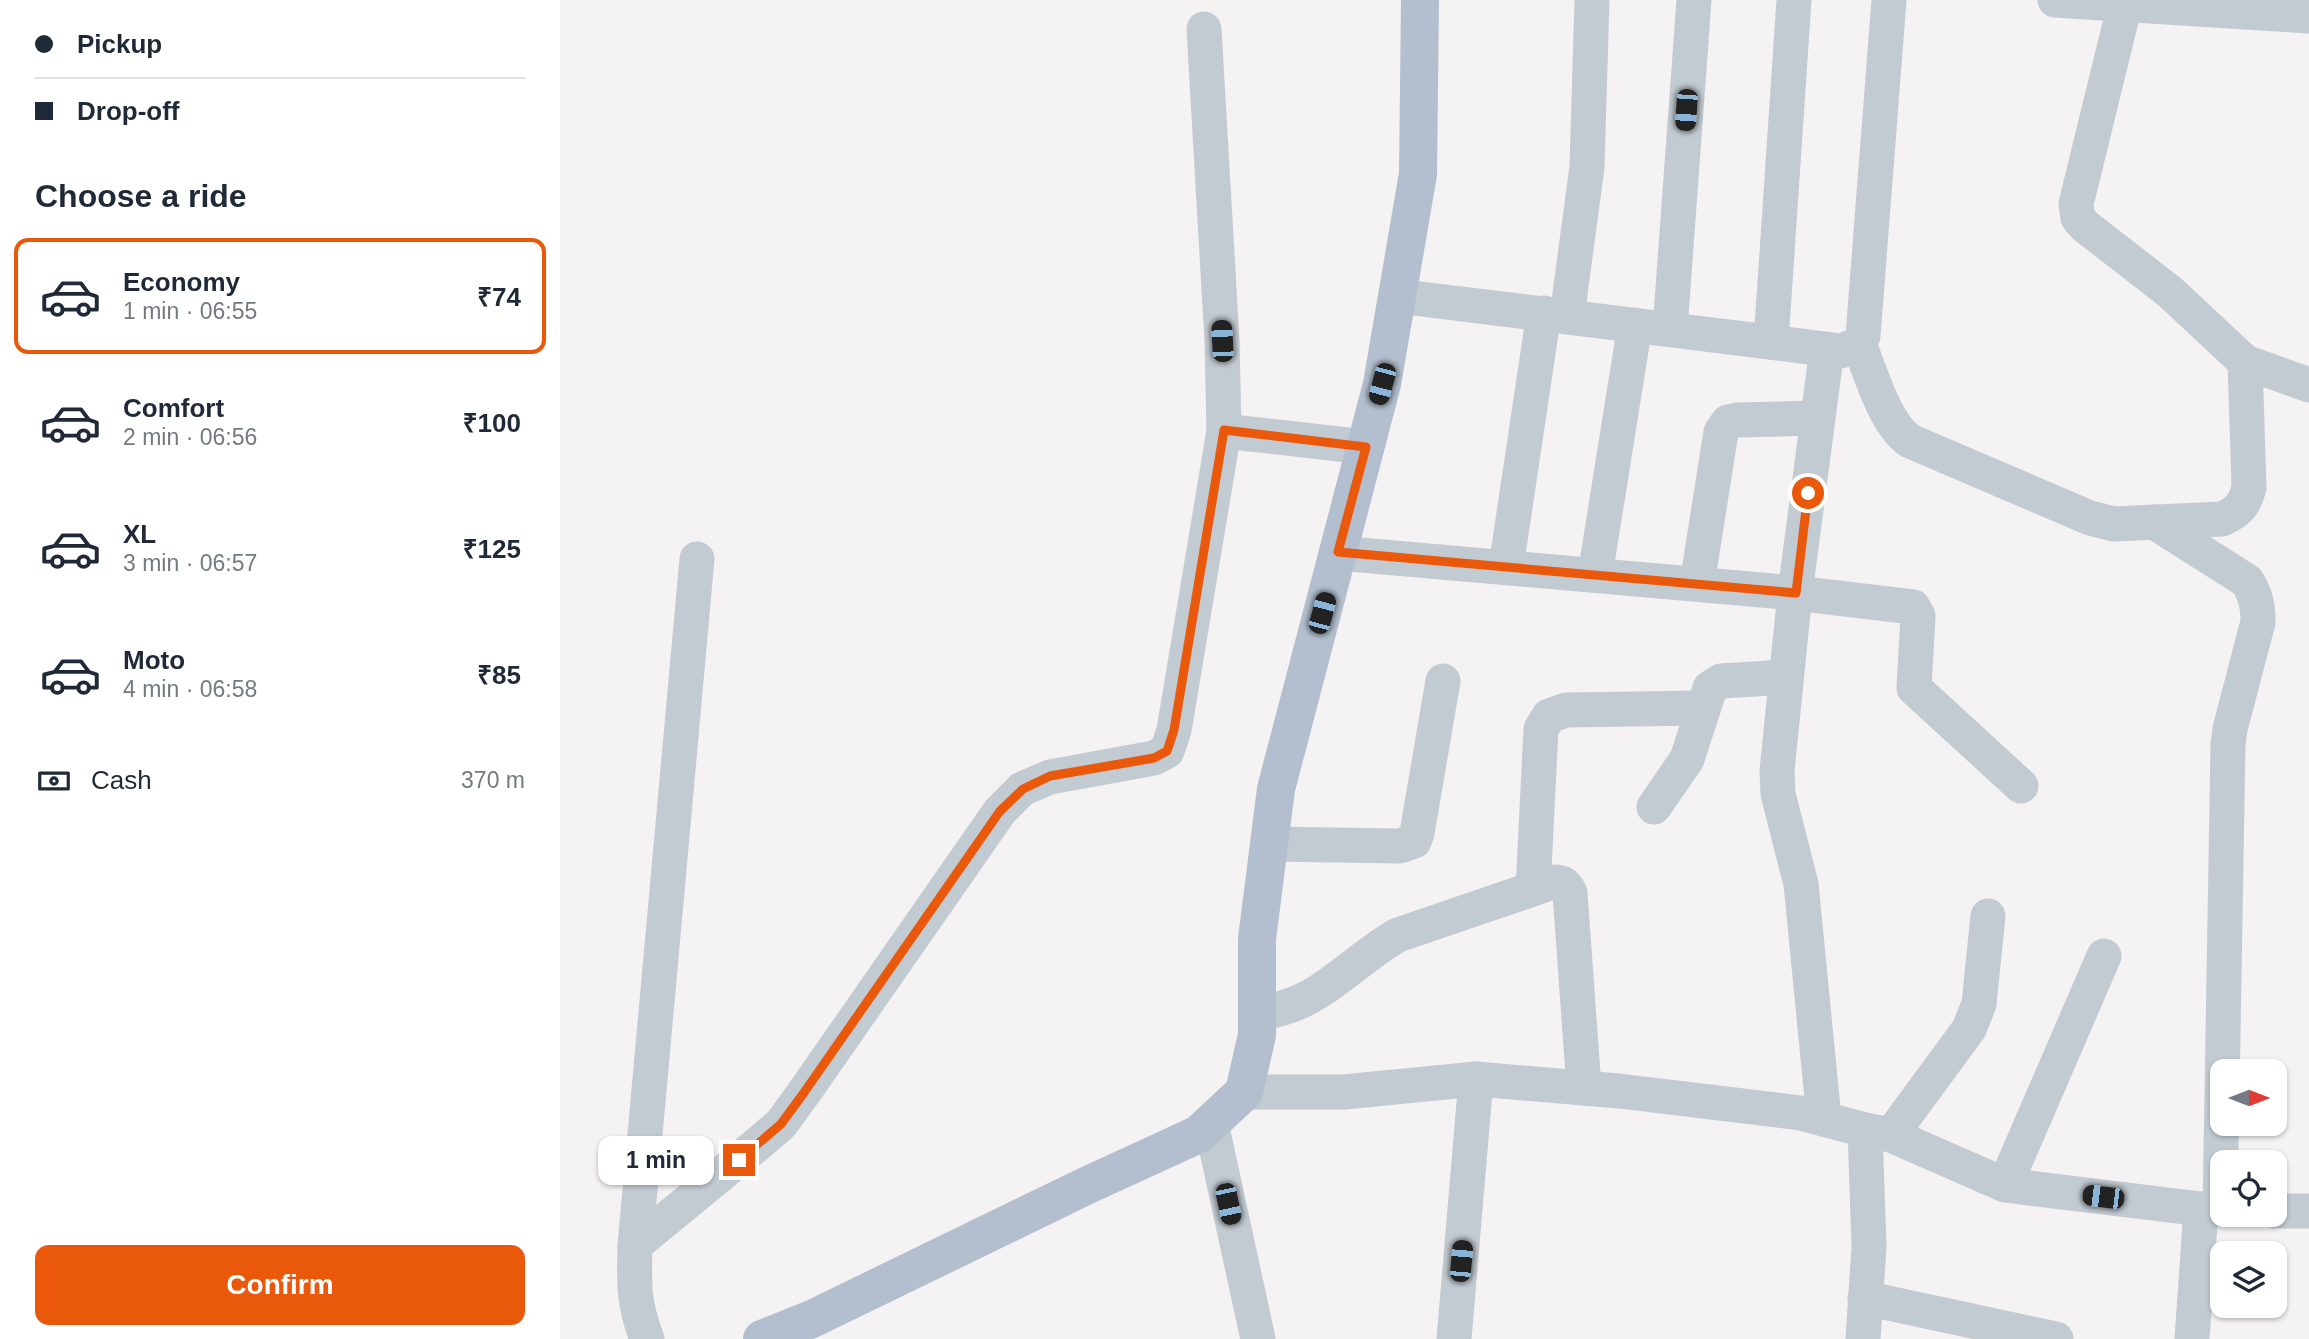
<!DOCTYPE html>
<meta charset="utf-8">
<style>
:root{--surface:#fff;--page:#f2f2f3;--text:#1f2937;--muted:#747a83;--line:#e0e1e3;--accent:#ea580c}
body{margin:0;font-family:Arial,sans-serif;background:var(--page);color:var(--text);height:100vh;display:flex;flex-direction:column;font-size:26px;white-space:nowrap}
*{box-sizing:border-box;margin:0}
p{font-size:23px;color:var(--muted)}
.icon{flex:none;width:38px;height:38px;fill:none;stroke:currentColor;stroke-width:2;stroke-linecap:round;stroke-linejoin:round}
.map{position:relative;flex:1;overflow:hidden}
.panel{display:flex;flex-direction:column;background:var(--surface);width:560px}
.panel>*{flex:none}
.banner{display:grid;align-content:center;height:154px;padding:0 35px;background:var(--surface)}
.needle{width:46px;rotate:90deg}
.controls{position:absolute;left:1650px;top:1059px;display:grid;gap:14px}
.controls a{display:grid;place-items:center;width:77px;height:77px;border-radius:14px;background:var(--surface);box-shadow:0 2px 5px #0004;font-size:35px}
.end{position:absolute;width:32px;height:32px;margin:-16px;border:9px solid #ea580c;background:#fff;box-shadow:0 0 0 4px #fff}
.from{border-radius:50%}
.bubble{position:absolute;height:49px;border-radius:14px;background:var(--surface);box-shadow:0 2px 5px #0004;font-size:23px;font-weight:700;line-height:49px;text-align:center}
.car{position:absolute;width:21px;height:42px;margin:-21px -10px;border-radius:9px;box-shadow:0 0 5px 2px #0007;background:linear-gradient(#222 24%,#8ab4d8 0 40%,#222 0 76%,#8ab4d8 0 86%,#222 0)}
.banner b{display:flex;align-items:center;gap:24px;height:66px;font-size:26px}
.banner b+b{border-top:2px solid var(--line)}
.banner i{width:18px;height:18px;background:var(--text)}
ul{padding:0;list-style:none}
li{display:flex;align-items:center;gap:21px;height:116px;margin:0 14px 10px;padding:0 21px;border:4px solid transparent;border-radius:14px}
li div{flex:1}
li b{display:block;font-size:26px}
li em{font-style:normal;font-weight:700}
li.current{border-color:var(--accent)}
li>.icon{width:63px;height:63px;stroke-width:1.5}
h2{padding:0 35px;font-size:32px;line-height:84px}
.pay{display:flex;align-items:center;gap:18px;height:77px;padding:0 35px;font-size:26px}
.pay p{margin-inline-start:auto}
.action{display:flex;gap:14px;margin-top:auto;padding:14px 35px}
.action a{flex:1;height:80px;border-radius:14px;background:var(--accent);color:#fff;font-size:28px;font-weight:700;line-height:80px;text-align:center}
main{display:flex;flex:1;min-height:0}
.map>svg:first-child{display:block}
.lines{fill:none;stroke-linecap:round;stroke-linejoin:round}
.minor{stroke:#c3cbd2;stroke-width:35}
.major{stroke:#b3bfce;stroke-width:38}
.route{stroke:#ea580c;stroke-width:9}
</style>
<main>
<section class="panel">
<div class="banner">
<b><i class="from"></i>Pickup</b>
<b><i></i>Drop-off</b>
</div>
<h2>Choose a ride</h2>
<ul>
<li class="current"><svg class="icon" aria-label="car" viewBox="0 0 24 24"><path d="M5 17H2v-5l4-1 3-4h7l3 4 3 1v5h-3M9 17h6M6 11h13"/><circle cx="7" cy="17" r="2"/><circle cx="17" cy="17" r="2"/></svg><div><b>Economy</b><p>1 min · 06:55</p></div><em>₹74</em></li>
<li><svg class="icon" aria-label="car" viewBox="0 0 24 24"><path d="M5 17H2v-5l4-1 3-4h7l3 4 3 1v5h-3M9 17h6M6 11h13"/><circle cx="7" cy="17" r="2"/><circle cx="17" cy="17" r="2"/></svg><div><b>Comfort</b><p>2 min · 06:56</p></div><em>₹100</em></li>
<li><svg class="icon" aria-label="car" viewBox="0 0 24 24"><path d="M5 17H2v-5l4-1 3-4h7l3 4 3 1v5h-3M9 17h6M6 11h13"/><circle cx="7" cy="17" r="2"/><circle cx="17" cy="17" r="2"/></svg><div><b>XL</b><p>3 min · 06:57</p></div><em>₹125</em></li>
<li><svg class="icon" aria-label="car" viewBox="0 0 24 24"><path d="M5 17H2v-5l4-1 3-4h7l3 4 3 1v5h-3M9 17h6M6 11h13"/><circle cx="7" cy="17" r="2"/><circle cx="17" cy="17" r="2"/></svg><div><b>Moto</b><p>4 min · 06:58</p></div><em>₹85</em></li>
</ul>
<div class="pay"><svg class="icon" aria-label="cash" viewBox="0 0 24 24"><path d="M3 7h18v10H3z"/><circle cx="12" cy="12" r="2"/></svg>Cash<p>370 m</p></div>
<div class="action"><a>Confirm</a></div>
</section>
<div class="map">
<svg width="1749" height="1339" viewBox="0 0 1749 1339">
<rect width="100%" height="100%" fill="#f4f2f2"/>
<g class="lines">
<g class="minor">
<path d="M1495,0L1749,16"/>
<path d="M1565,4L1516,204L1518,218L1525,226L1610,292L1685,362L1749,385"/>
<path d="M837,296L1281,351L1299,344L1303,336L1329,0"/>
<path d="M1007,316L1027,167L1032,0"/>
<path d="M1110,329L1134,0"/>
<path d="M1211,342L1234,0"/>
<path d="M1299,344C1311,373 1324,423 1350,441L1530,518L1554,524L1662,519C1678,512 1685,505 1689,487L1685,362"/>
<path d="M664,431L805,447"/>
<path d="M1594,522L1687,581C1696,595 1698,606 1698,622L1670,729L1668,745L1660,1209"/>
<path d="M778,553L1235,593L1353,607L1358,616L1354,688L1461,786"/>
<path d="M946,567L984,313"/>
<path d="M1035,575L1075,325"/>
<path d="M1137,584L1161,432L1168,422L1177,420L1258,418"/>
<path d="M1094,807L1127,759L1150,688L1161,681L1226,677"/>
<path d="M709,844L840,846L854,841L857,833L883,681"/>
<path d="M973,889L981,729L989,716L1006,710L1142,708"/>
<path d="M697,1016C711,1011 726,1008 739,1002C773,987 804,954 838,935L993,882C1003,882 1006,884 1010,893L1024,1088"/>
<path d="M684,1092H784L916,1079L1059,1091L1241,1113L1305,1130L1309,1247L1303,1339"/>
<path d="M1264,1119L1241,884L1218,794L1217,771L1235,593L1267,349"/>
<path d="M651,1123L698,1339"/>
<path d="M1305,1130L1331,1135L1445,1185L1641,1209H1662"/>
<path d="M1331,1135L1409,1029L1419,1004L1428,916"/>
<path d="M1445,1185L1544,956"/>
<path d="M1715,1211H1749"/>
<path d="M75,1245L199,1143L221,1124L243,1094L440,811L462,789L490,777L594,758L607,751L614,730L664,431L662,341L644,29"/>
<path d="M1305,1298L1496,1339"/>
<path d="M87,1339C73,1303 74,1283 75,1245L137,559"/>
<path d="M894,1339L916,1079"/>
<path d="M1632,1339L1641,1209"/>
</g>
<path class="major" d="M202,1339L252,1319L530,1184L639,1134L684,1092L697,1035V939L716,789L822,384L858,174L860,0"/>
</g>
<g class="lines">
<path class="route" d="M179,1160L221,1124L243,1094L440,811L463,789L490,776L594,758L607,751L614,730L664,430L806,447L778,552L1236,593L1248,493"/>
</g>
</svg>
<div class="controls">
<a><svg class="needle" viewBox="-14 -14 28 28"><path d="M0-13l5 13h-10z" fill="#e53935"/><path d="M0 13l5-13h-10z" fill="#747a83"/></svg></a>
<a><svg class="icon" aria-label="locate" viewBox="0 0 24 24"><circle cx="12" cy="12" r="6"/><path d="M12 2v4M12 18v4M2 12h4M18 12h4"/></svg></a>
<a><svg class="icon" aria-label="layers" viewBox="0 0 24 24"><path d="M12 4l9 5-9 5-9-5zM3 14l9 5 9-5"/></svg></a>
</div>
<i class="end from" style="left:1248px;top:493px"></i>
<i class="end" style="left:179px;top:1160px"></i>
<div class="bubble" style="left:38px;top:1136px;width:116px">1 min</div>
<i class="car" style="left:1126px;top:110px;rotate:184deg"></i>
<i class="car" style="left:662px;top:341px;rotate:357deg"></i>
<i class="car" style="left:822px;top:384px;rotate:195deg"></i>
<i class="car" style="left:762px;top:613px;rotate:15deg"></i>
<i class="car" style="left:1543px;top:1197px;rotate:277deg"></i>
<i class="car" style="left:668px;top:1204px;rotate:168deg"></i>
<i class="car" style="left:901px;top:1261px;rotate:5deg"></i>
</div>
</main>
